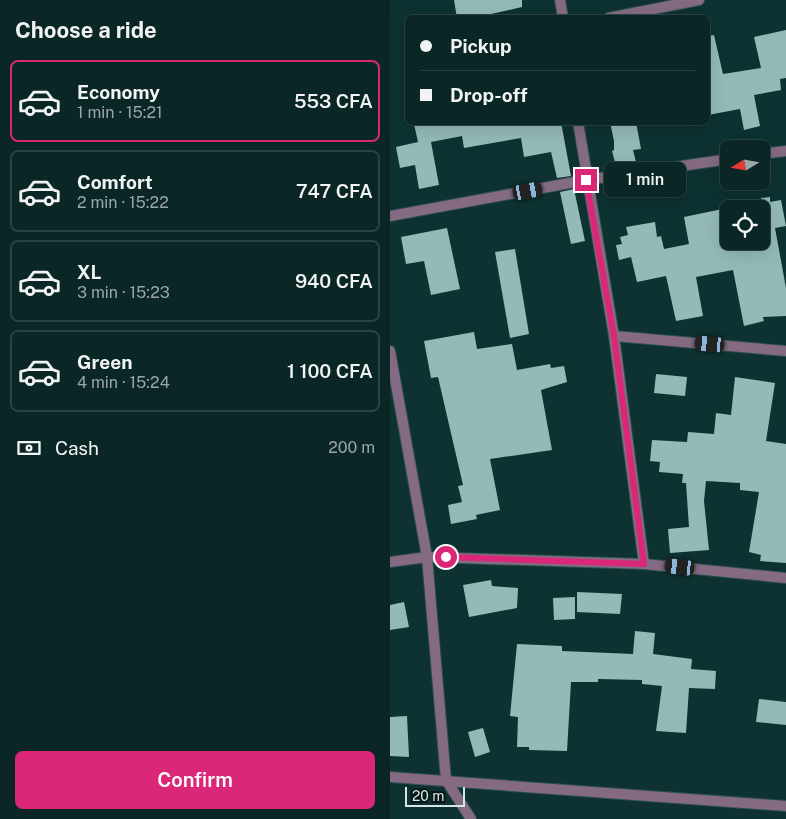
<!DOCTYPE html>
<meta charset="utf-8">
<style>
:root{--surface:#0a2625;--page:#183232;--text:#f1f3f6;--muted:#99a5a7;--line:#2a4342;--accent:#db2777}
body{margin:0;font-family:"Public Sans",sans-serif;background:var(--page);color:var(--text);height:100vh;display:flex;flex-direction:column;font-size:19px;white-space:nowrap}
*{box-sizing:border-box;margin:0}
p{font-size:16px;color:var(--muted)}
.icon{flex:none;width:28px;height:28px;fill:none;stroke:currentColor;stroke-width:2;stroke-linecap:round;stroke-linejoin:round}
.map{position:relative;flex:1;overflow:hidden}
.drawer{display:flex;flex-direction:column;background:var(--surface);width:390px}
.drawer>*{flex:none}
.top-card{position:absolute;left:15px;top:15px;width:305px;height:110px;border-radius:8px;box-shadow:0 5px 20px #0002,0 0 0 1px var(--line);display:grid;align-content:center;height:110px;padding:0 15px;background:var(--surface)}
.needle{width:32px;rotate:259deg}
.fabs{position:absolute;left:330px;top:140px;display:grid;gap:10px}
.fabs a{display:grid;place-items:center;width:50px;height:50px;border-radius:8px;background:var(--surface);box-shadow:0 5px 20px #0002,0 0 0 1px var(--line);font-size:25px}
.scale{position:absolute;left:15px;bottom:12px;width:60px;box-sizing:border-box;padding-left:5px;border:2px solid #d3e6e5;border-top:0;font-size:14px;line-height:18px;white-space:nowrap;color:#d3e6e5;-webkit-text-stroke:4px #081716;paint-order:stroke}
.end{position:absolute;width:22px;height:22px;margin:-11px;border:6px solid #db2777;background:#fff;box-shadow:0 0 0 2px #fff}
.from{border-radius:50%}
.bubble{position:absolute;height:35px;border-radius:8px;background:var(--surface);box-shadow:0 5px 20px #0002,0 0 0 1px var(--line);font-size:16px;font-weight:600;line-height:35px;text-align:center}
.car{position:absolute;width:15px;height:30px;margin:-15px -8px;border-radius:6px;box-shadow:0 0 4px 1px #0007;background:linear-gradient(#222 24%,#8ab4d8 0 40%,#222 0 76%,#8ab4d8 0 86%,#222 0)}
.top-card b{display:flex;align-items:center;gap:18px;height:48px;font-size:19px}
.top-card b+b{border-top:1px solid var(--line)}
.top-card i{width:12px;height:12px;background:var(--text)}
ul{padding:0;list-style:none}
li{display:flex;align-items:center;gap:15px;height:82px;margin:0 10px 8px;padding:0 5px;border:2px solid var(--line);border-radius:8px}
li div{flex:1}
li b{display:block;font-size:19px}
li em{font-style:normal;font-weight:600}
li.active{border-color:var(--accent)}
li>.icon{width:45px;height:45px;stroke-width:1.5}
h2{padding:0 15px;font-size:22px;line-height:60px}
.pay{display:flex;align-items:center;gap:12px;height:55px;padding:0 15px;font-size:19px}
.pay p{margin-inline-start:auto}
.action{display:flex;gap:10px;margin-top:auto;padding:10px 15px}
.action a{flex:1;height:58px;border-radius:8px;background:var(--accent);color:#fff;font-size:20px;font-weight:600;line-height:58px;text-align:center}
main{display:flex;flex:1;min-height:0}
.map>svg:first-child{display:block}
.building{fill:#94bab8}
.lines{fill:none;stroke-linecap:round;stroke-linejoin:round}
.street-casing{stroke:#2d4f4e;stroke-width:12}
.street{stroke:#846b83;stroke-width:10}
.route{stroke:#db2777;stroke-width:6}
</style>
<main>
<section class="drawer">
<h2>Choose a ride</h2>
<ul>
<li class="active"><svg class="icon" aria-label="car" viewBox="0 0 24 24"><path d="M5 17H2v-5l4-1 3-4h7l3 4 3 1v5h-3M9 17h6M6 11h13"/><circle cx="7" cy="17" r="2"/><circle cx="17" cy="17" r="2"/></svg><div><b>Economy</b><p>1 min · 15:21</p></div><em>553 CFA</em></li>
<li><svg class="icon" aria-label="car" viewBox="0 0 24 24"><path d="M5 17H2v-5l4-1 3-4h7l3 4 3 1v5h-3M9 17h6M6 11h13"/><circle cx="7" cy="17" r="2"/><circle cx="17" cy="17" r="2"/></svg><div><b>Comfort</b><p>2 min · 15:22</p></div><em>747 CFA</em></li>
<li><svg class="icon" aria-label="car" viewBox="0 0 24 24"><path d="M5 17H2v-5l4-1 3-4h7l3 4 3 1v5h-3M9 17h6M6 11h13"/><circle cx="7" cy="17" r="2"/><circle cx="17" cy="17" r="2"/></svg><div><b>XL</b><p>3 min · 15:23</p></div><em>940 CFA</em></li>
<li><svg class="icon" aria-label="car" viewBox="0 0 24 24"><path d="M5 17H2v-5l4-1 3-4h7l3 4 3 1v5h-3M9 17h6M6 11h13"/><circle cx="7" cy="17" r="2"/><circle cx="17" cy="17" r="2"/></svg><div><b>Green</b><p>4 min · 15:24</p></div><em>1 100 CFA</em></li>
</ul>
<div class="pay"><svg class="icon" aria-label="cash" viewBox="0 0 24 24"><path d="M3 7h18v10H3z"/><circle cx="12" cy="12" r="2"/></svg>Cash<p>200 m</p></div>
<div class="action"><a>Confirm</a></div>
</section>
<div class="map">
<svg width="396" height="819" viewBox="0 0 396 819">
<rect width="100%" height="100%" fill="#0d3231"/>
<g class="building">
<path d="M64,0H132V7L83,18H67Z"/>
<path d="M396,30V78L390,79L391,90L364,95L370,126L354,130L350,109L318,115V36L324,35L333,74L371,68L364,37Z"/>
<path d="M33,122H171L181,176L167,178L161,152L134,157L131,138L74,148L72,136L41,142L49,185L29,189L25,165L10,168L6,147L28,142L24,124Z"/>
<path d="M220,122H246L251,149L243,150L246,162L226,166L222,151L224,150V141Z"/>
<path d="M184,189L195,241L181,244L170,192Z"/>
<path d="M380,197V202L391,200L396,226L385,228L396,288V316L373,317L374,321L354,326L343,270L306,277L313,316L286,321L276,276L247,282L241,257L229,260L226,245L232,244L230,237L238,235L236,227L265,222L267,237L271,236L274,249L299,244L294,217L337,208L339,209V241H371V198Z"/>
<path d="M57,228L70,289L41,295L34,261L16,264L11,237Z"/>
<path d="M125,249L139,334L120,338L105,252Z"/>
<path d="M84,332L87,349L122,344L127,370L160,364L161,368L174,366L177,382L151,390L162,450L100,459L110,510L86,515L87,519L61,524L58,505L72,502L68,486L73,485L48,377L41,378L34,341Z"/>
<path d="M266,374L297,377L295,396L264,393Z"/>
<path d="M345,377L385,383L376,441L396,444V563L370,561L371,555L359,552L369,492L350,490V483L316,481L314,501L319,550L280,553L278,529L299,527L296,483H292L293,474L269,472L270,462L260,461L262,440L297,442L298,432L324,434L326,413L341,415Z"/>
<path d="M101,580L102,586L128,588L127,608L79,617L73,585Z"/>
<path d="M187,592L232,594L230,614L187,612Z"/>
<path d="M185,597V619L164,620L163,598Z"/>
<path d="M14,602L19,627L0,630V605Z"/>
<path d="M245,631L265,633L263,654L302,659L301,669L326,671L325,689L299,688L296,733L266,731L272,686L252,684V680L208,679V682H181L177,751L139,750V747H127L128,717L120,716L127,644L172,646V651L243,654Z"/>
<path d="M369,699L396,702V725L366,722Z"/>
<path d="M17,716L19,757L0,756V717Z"/>
<path d="M93,728L100,752L85,757L78,732Z"/>
</g>
<g class="lines">
<defs>
<g id="street">
<path d="M170,0L173,18"/>
<path d="M218,18L309,0"/>
<path d="M188,122L224,336L254,564"/>
<path d="M371,154L396,151"/>
<path d="M0,216L196,180L339,159"/>
<path d="M224,336L396,351"/>
<path d="M0,351L37,557L56,780L81,819"/>
<path d="M0,562L37,557L254,564L396,578"/>
<path d="M0,777L396,806"/>
</g>
</defs>
<use href="#street" class="street-casing"/>
<use href="#street" class="street"/>
</g>
<g class="lines">
<path class="route" d="M56,557L254,564L224,336L196,180"/>
</g>
</svg>
<div class="fabs">
<a><svg class="needle" viewBox="-14 -14 28 28"><path d="M0-13l5 13h-10z" fill="#e53935"/><path d="M0 13l5-13h-10z" fill="#99a5a7"/></svg></a>
<a><svg class="icon" aria-label="locate" viewBox="0 0 24 24"><circle cx="12" cy="12" r="6"/><path d="M12 2v4M12 18v4M2 12h4M18 12h4"/></svg></a>
</div>
<div class="scale">20 m</div>
<i class="end from" style="left:56px;top:557px"></i>
<i class="end" style="left:196px;top:180px"></i>
<div class="bubble" style="left:214px;top:162px;width:82px">1 min</div>
<i class="car" style="left:138px;top:191px;rotate:80deg"></i>
<i class="car" style="left:320px;top:344px;rotate:275deg"></i>
<i class="car" style="left:290px;top:567px;rotate:276deg"></i>
<div class="top-card">
<b><i class="from"></i>Pickup</b>
<b><i></i>Drop-off</b>
</div>
</div>
</main>
